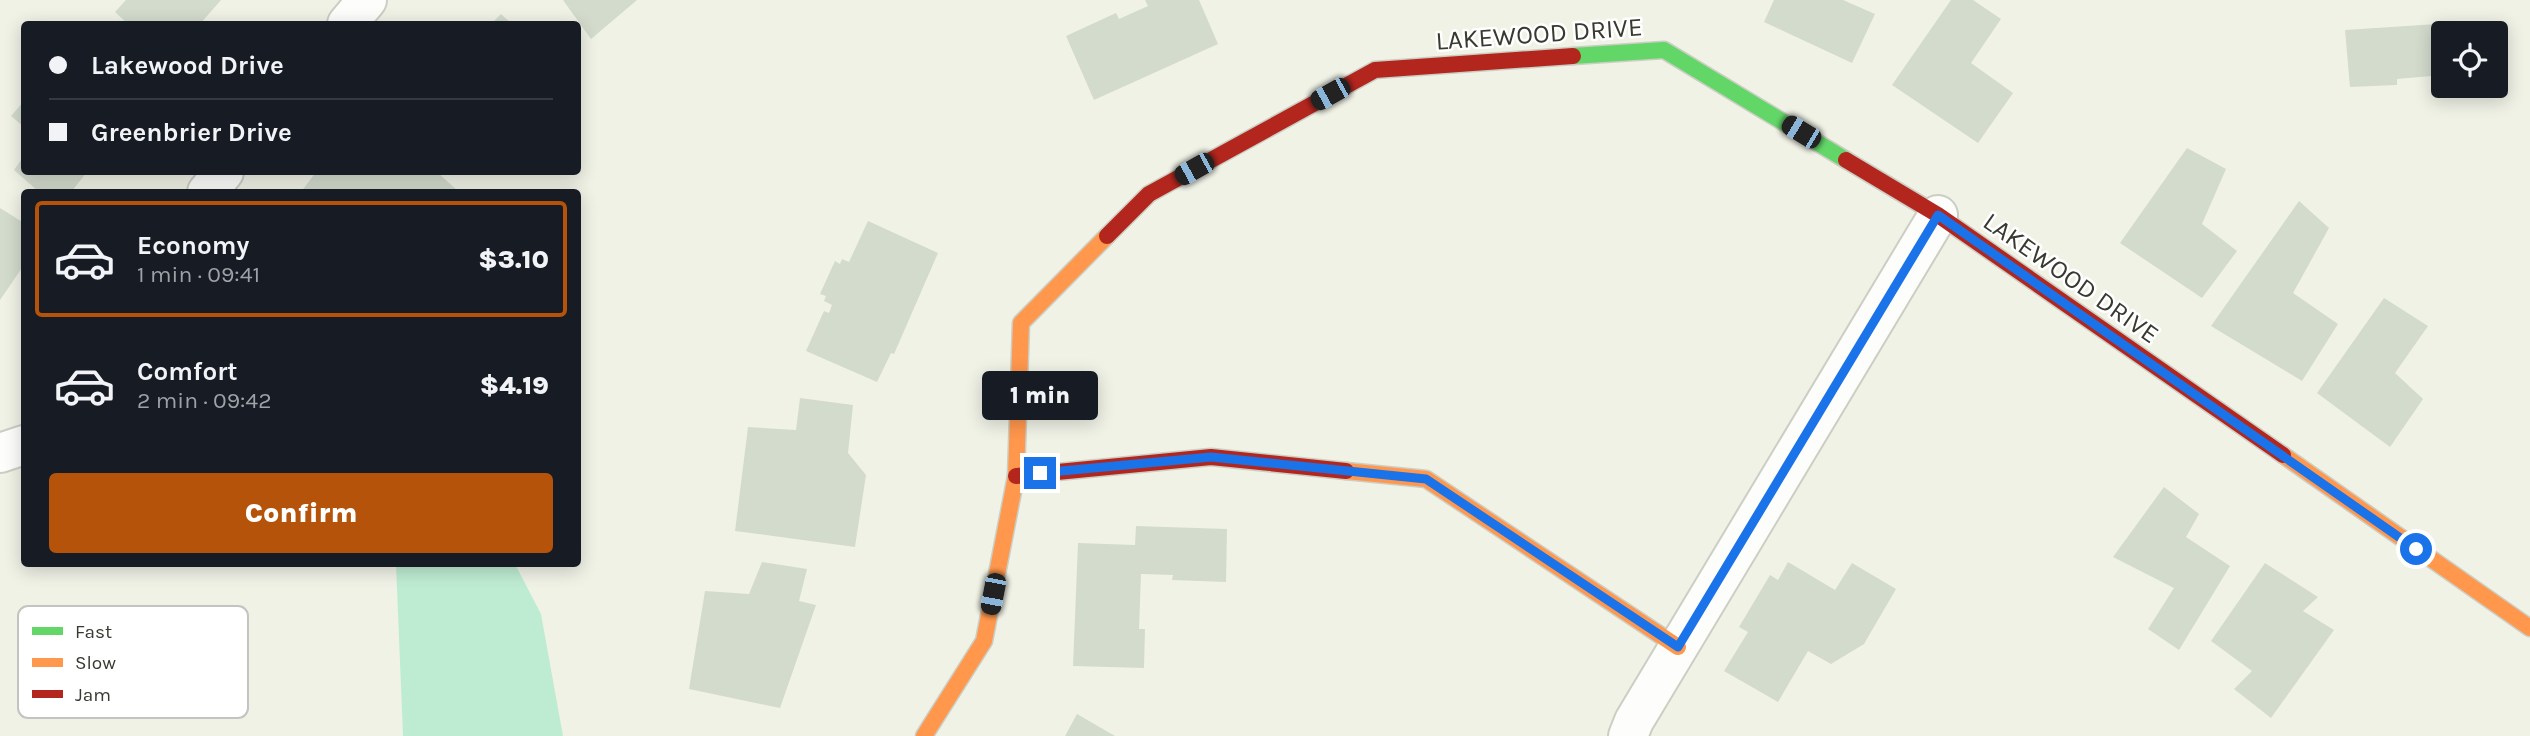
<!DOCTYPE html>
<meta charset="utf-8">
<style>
:root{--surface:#171b24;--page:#242831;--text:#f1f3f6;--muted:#9ea1a6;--line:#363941;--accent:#b45309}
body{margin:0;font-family:Karla,sans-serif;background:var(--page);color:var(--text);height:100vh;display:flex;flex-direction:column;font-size:26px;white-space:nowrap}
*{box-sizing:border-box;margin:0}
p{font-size:23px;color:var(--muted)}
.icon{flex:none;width:38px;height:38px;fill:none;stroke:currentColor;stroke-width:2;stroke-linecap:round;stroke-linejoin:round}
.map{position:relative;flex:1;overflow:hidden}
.details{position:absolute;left:21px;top:189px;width:560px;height:378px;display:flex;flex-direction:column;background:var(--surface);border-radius:7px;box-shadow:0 4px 18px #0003}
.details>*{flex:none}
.hud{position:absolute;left:21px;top:21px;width:560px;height:154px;border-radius:7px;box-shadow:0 4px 18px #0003;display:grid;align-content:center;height:154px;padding:0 28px;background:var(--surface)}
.fabs{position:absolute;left:2431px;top:21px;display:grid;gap:14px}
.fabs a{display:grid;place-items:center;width:77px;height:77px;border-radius:7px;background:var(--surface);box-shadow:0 4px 18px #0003;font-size:35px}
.end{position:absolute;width:32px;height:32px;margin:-16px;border:9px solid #1a73e8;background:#fff;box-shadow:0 0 0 4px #fff}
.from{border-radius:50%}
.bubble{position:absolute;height:49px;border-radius:7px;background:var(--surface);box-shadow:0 4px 18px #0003;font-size:23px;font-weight:800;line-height:49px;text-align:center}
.car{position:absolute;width:21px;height:42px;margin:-21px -10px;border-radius:9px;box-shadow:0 0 5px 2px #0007;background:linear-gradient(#222 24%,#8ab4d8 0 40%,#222 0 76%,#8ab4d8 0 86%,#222 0)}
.hud b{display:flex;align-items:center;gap:24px;height:66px;font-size:26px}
.hud b+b{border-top:2px solid var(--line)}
.hud i{width:18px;height:18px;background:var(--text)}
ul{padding:12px 0 0;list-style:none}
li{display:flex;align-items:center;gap:21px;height:116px;margin:0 14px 10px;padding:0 14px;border:4px solid transparent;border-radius:7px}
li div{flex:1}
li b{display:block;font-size:26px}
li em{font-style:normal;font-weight:800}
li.on{border-color:var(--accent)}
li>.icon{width:63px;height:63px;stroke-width:1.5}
.primary-button{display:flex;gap:14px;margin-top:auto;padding:14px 28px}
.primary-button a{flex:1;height:80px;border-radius:7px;background:var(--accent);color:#fff;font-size:28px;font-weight:800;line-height:80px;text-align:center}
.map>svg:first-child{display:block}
.water{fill:#beecd2}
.building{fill:#d3dbcd}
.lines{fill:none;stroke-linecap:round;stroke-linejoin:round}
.street-casing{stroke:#cccec4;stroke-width:42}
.fast-casing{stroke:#cccec4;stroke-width:19}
.slow-casing{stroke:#cccec4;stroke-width:19}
.jam-casing{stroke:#cccec4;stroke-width:19}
.street{stroke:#fdfdfb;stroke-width:38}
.fast{stroke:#63d668;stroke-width:16}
.slow{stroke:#ff974d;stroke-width:16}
.jam{stroke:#b3261e;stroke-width:16}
.route{stroke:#1a73e8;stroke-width:9}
.labels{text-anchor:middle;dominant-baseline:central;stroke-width:5;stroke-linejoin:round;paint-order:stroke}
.street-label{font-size:26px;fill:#383931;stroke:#fff}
.key{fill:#fff;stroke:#c3c4c1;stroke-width:2}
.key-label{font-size:19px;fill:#383931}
</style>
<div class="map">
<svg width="2530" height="736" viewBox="0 0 2530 736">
<rect width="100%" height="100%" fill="#f0f2e6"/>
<path class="water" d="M396,564H515L541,614L563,736H403Z"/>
<g class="building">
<path d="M126,0H221L200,24H128L115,12Z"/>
<path d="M563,0H637L591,39Z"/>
<path d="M1145,0H1199L1218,44L1094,100L1066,36L1116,13L1119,19L1148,6Z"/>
<path d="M1774,0H1843L1875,14L1852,63L1764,22Z"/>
<path d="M1951,0H1973L2001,19L1971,63L2013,93L1978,143L1892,85Z"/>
<path d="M501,14L512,24H491Z"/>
<path d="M2483,21L2484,33H2443V75L2397,79V85L2350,87L2345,30Z"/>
<path d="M24,101V127L11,116Z"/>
<path d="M2187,148L2226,169L2202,224L2237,251L2202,298L2120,243Z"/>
<path d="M24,156V172H87L71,192H39L14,170Z"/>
<path d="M316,172H437L459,192H301Z"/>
<path d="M2299,201L2329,228L2293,293L2338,324L2302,381L2211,326Z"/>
<path d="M0,208L24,223V265L0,300Z"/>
<path d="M868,221L938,253L894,354L891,353L877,382L806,351L824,311L829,313L832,305L824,301L826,296L820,294L835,261L840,264L842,259L849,262Z"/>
<path d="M2384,298L2428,326L2395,373L2423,399L2390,447L2317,393Z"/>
<path d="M800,398L853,405L848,453L866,475L855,547L735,531L748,427L796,430Z"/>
<path d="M2164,487L2199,514L2186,537L2230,566L2179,650L2148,629L2174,588L2113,557Z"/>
<path d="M1136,526L1227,529L1226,582L1172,580L1173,575L1141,574L1139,629H1145L1144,668L1073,666L1078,543L1135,545Z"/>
<path d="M762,562L807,569L799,601L816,605L780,708L689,689L705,591L749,594Z"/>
<path d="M1788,562L1835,590L1852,563L1896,589L1864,644L1831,664L1808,651L1778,702L1724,671L1748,632L1739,627L1770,575L1778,580Z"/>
<path d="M2265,563L2318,597L2303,611L2334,630L2271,718L2234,689L2252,671L2211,641Z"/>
<path d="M1077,714L1115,736H1065Z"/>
</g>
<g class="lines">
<defs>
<g id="street">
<path d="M347,24L367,0"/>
<path d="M207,192L224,172"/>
<path d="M0,453L24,445"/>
<path d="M1628,736L1634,721L1938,215"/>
</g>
<path id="fast" d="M1573,56L1664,50L1846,160"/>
<g id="slow">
<path d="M2283,455L2530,628"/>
<path d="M1346,471L1426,479L1678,647"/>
<path d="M924,736L984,641L1016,476L1021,323L1107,236"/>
</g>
<g id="jam">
<path d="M1846,160L1938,215L2283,455"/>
<path d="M1107,236L1149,194L1375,70L1573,56"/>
<path d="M1016,476L1211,457L1346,471"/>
</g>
</defs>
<use href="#street" class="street-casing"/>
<use href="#fast" class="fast-casing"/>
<use href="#slow" class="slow-casing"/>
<use href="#jam" class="jam-casing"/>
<use href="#street" class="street"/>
<use href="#fast" class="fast"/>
<use href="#slow" class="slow"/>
<use href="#jam" class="jam"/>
</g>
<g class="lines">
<path class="route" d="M1040,473L1211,457L1426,479L1678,647L1938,215L2416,549"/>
</g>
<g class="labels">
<g class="street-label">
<text transform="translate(1539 34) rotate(-4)">LAKEWOOD DRIVE</text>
<text transform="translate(2071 278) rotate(35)">LAKEWOOD DRIVE</text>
</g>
</g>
<rect x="18" y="606" width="230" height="112" rx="10" class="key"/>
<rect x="32" y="627" width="31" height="8" fill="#63d668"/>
<rect x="32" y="658" width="31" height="9" fill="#ff974d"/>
<rect x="32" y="690" width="31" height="8" fill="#b3261e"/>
<g class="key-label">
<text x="75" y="638">Fast</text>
<text x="75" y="669">Slow</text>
<text x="75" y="701">Jam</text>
</g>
</svg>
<div class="fabs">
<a><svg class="icon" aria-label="locate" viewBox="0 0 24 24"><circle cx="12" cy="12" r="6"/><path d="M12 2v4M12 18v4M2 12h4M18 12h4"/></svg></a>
</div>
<i class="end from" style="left:2416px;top:549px"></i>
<i class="end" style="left:1040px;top:473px"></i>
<div class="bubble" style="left:982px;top:371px;width:116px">1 min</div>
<i class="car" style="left:1330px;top:94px;rotate:241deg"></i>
<i class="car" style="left:1801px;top:132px;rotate:301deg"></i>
<i class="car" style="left:1194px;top:169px;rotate:241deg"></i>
<i class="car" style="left:993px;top:594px;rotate:191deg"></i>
<div class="hud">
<b><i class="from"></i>Lakewood Drive</b>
<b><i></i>Greenbrier Drive</b>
</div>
<section class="details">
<ul>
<li class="on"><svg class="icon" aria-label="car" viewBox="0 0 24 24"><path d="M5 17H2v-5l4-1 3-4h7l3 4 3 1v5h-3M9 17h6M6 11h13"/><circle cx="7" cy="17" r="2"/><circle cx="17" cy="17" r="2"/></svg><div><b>Economy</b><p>1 min · 09:41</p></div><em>$3.10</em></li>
<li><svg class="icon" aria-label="car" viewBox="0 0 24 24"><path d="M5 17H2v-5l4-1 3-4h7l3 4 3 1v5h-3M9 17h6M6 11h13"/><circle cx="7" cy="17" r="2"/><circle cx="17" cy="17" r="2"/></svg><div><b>Comfort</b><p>2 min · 09:42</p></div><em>$4.19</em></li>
</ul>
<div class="primary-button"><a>Confirm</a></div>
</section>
</div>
